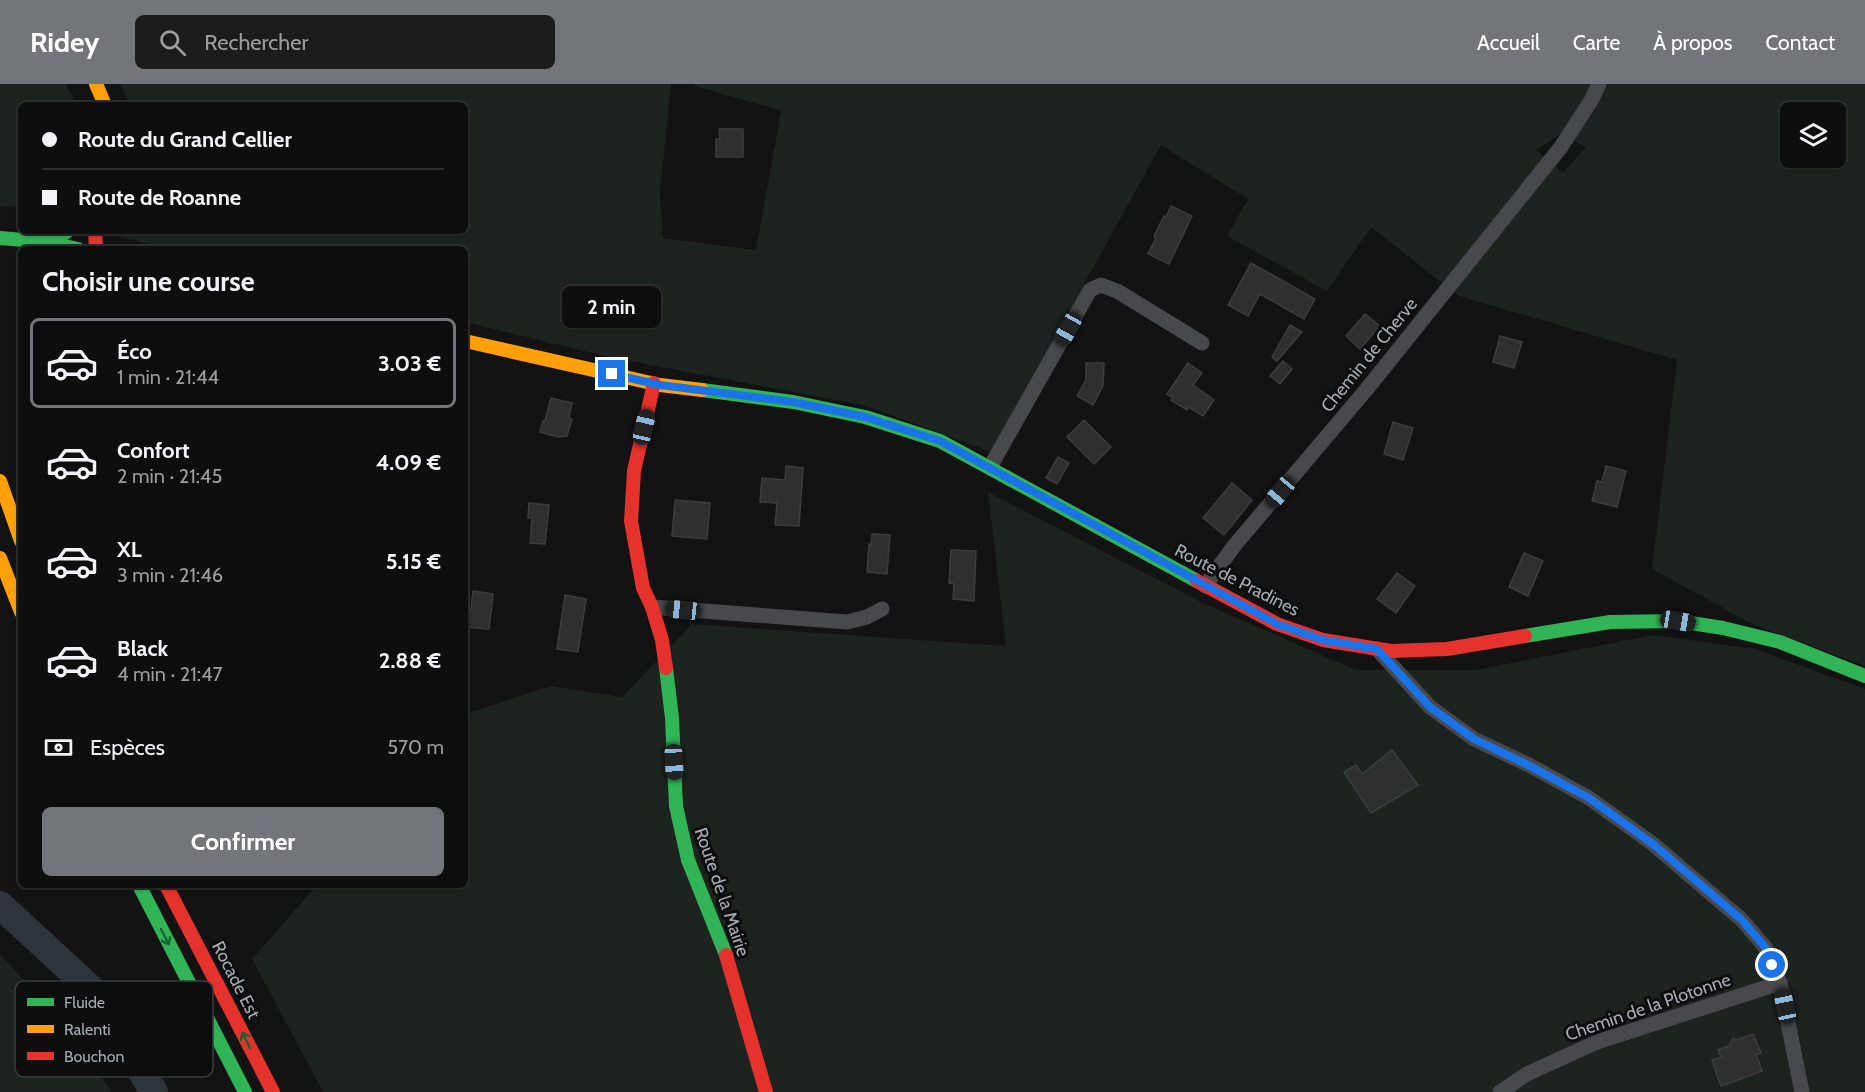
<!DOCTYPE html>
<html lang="fr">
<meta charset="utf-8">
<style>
:root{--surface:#0e0e0f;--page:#1c1c1d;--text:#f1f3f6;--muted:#9b9c9e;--line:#2e2e2f;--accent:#72767b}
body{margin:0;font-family:Cabin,sans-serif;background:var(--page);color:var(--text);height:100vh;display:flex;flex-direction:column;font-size:22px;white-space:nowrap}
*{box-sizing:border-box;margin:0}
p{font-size:20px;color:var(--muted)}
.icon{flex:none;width:33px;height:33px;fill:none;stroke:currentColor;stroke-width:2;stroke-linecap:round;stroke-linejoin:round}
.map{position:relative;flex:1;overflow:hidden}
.panel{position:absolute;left:18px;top:162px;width:450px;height:642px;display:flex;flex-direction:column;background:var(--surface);border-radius:9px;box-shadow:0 2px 4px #0004,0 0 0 2px var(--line)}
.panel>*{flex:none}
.guide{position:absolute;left:18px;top:18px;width:450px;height:132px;border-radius:9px;box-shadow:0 2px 4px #0004,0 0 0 2px var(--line);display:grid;align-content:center;height:132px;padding:0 24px;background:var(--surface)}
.tools{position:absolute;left:1780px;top:18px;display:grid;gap:12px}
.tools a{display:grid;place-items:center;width:66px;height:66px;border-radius:9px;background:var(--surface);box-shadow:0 2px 4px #0004,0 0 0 2px var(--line);font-size:30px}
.end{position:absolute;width:27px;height:27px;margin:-14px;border:8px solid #1a73e8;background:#fff;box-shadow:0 0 0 3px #fff}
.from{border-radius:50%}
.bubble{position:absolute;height:42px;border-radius:9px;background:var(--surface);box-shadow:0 2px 4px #0004,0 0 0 2px var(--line);font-size:20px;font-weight:700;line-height:42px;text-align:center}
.car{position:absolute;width:18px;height:36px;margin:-18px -9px;border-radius:8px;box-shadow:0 0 4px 2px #0007;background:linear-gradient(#222 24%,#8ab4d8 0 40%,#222 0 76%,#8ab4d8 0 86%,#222 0)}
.guide b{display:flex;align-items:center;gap:21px;height:57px;font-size:22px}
.guide b+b{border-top:2px solid var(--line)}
.guide i{width:15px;height:15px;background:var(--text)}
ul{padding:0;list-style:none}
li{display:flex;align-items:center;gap:18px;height:90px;margin:0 12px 9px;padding:0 12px;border:3px solid transparent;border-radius:9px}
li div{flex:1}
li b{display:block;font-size:22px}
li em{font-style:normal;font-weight:700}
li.selected{border-color:var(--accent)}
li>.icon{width:54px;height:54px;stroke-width:1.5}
h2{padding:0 24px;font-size:27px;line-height:72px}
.pay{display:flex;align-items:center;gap:15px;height:66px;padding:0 24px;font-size:22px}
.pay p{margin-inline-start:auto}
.button{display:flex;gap:12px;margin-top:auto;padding:12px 24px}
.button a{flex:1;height:69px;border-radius:9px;background:var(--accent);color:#fff;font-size:24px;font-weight:700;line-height:69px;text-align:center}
header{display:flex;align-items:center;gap:36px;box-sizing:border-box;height:84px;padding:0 30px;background:var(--accent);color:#fff}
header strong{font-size:28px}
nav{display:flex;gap:33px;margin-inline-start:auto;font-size:21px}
.search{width:420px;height:54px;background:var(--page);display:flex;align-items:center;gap:15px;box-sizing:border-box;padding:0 21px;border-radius:9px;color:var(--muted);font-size:22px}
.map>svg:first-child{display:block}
.green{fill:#1d231e;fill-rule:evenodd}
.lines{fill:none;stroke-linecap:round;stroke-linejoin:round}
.river{stroke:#2c3539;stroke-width:28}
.building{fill:#2f2f30;stroke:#3c3d40;stroke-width:1.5}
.street{stroke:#48494c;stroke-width:15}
.fast{stroke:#30b455;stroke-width:14}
.slow{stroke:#ff9f0a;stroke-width:14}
.jam{stroke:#e5322d;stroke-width:14}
.oneway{stroke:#1f6132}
.route{stroke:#1a73e8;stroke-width:8}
.labels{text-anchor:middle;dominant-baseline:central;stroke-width:6;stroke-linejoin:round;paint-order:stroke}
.street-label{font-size:18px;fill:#a5abb3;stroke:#0e0e0f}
.key{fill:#0e0e0f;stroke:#3b3d40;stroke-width:1.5}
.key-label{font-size:16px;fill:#a5abb3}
</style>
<header>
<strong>Ridey</strong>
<div class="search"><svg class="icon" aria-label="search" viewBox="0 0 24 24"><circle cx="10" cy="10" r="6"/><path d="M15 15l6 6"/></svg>Rechercher</div>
<nav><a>Accueil</a><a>Carte</a><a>À propos</a><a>Contact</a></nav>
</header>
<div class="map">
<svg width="1865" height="1008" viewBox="0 0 1865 1008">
<rect width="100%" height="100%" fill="#131314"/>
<g class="green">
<path d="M0,0H65L78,21H21V123L0,122Z"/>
<path d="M120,0H671L660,108L663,154L756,166L781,27L694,2L695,0H1865V582L1754,541L1652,485L1677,276L1459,212L1371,143L1327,207L1227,152L1248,115L1161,61L991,368L867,322L609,273L465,238V165H170L119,153L120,147H465V21H130ZM1791,28H1836V74H1791ZM1561,50L1586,63L1563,89L1536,66Z"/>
<path d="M988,408L1203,519L1356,586H1476L1653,551L1755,565L1865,605V1008H323L252,875L317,801H465V630L551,602L622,613L692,540L1006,562Z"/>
<path d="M0,871L57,930L112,1008H0Z"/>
</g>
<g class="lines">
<path class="river" d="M0,821L91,905L154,1008"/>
</g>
<g class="building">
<path d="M719,45H743V73H716V55H720Z"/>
<path d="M1171,122L1192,132L1169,180L1148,170L1156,154L1154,152L1164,132L1166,133Z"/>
<path d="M1251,179L1315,215L1304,235L1260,210L1248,232L1228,221Z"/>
<path d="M1365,230L1380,242L1360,265L1346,252Z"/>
<path d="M1290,241L1302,248L1277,277L1272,273Z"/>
<path d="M1500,252L1522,258L1514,284L1493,278Z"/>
<path d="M1283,277L1292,285L1280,300L1270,292Z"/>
<path d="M1086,279H1104L1103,302L1093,321L1077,312L1086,296Z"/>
<path d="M1188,279L1202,289L1193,301L1214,316L1203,332L1189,323L1187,326L1171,316L1173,314L1167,310Z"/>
<path d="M551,314L572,319L569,334L572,335L567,352L558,353L540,348L543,337H545Z"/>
<path d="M1084,336L1111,363L1094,380L1067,353Z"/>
<path d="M1393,338L1413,344L1403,376L1384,370Z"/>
<path d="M1058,373L1069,379L1057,400L1046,394Z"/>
<path d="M786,382L803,384L799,442L775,441L777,419L760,418L762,394L785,396Z"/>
<path d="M1606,382L1626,387L1617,423L1592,417L1597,397L1602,398Z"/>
<path d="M1232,399L1252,416L1224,451L1203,434Z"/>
<path d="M675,416L710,419L707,455L672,452Z"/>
<path d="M529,419L549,421L545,460L530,459L532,434H528Z"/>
<path d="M872,450L890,451L887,490L867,488L869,460L871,461Z"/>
<path d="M951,466L976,467L974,517L953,515L954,500L949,499Z"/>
<path d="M1524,469L1543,477L1528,512L1509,503Z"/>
<path d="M1397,489L1415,502L1396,529L1377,515Z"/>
<path d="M473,507L493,510L489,545L466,543L468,525H471Z"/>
<path d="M565,511L586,515L578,568L557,565Z"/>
<path d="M1392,666L1418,701L1371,729L1344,688L1356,681L1362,690Z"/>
<path d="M1753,950L1761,969L1756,971L1762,987L1721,1002L1712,976L1721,973L1718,966L1729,962L1733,954L1736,956Z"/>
</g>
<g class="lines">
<g class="street">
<path d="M990,383L1090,206L1101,201L1117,207L1202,259"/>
<path d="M1205,502L1234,462L1366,306L1561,63L1592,15L1599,0"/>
<path d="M652,523L847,538L867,533L882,525"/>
<path d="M1377,565L1430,623L1474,655L1529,681L1589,714L1653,760L1742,836L1765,863L1780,899L1802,1008"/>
<path d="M1500,1008L1527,990L1597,958L1780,899"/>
</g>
<g class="fast">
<path d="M0,154L47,158L78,165"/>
<path d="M47,158L68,147"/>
<path d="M702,306L793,318L865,333L940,357L1197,497"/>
<path d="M1525,552L1610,538L1678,537L1723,544L1780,558L1865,592"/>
<path d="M666,584L672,634L676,722L688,776L726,871"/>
<path d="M139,801L245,1008"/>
</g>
<g class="slow">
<path d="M96,0L105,21"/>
<path d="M465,257L660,301L702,306"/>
<path d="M0,397L21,457"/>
<path d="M0,474L21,528"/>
</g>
<g class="jam">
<path d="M95,147L96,165"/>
<path d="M654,299L634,387L631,437L643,504L652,523L662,556L666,584"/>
<path d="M1197,497L1277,540L1323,556L1391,567L1447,565L1525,552"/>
<path d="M166,801L273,1008"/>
<path d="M726,871L766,1008"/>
</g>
</g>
<defs><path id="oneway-shaft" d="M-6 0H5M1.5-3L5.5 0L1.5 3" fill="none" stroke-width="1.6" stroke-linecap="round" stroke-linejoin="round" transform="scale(1.5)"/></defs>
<g class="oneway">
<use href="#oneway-shaft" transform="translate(165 853) rotate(63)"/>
<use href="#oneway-shaft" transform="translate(246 956) rotate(-117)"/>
</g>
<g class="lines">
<path class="route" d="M612,290L660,301L793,318L865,333L940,357L1277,540L1323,556L1377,565L1430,623L1474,655L1528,681L1589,714L1653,760L1742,836L1765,863L1772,881"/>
</g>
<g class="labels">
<g class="street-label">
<text transform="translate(1369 271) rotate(-51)">Chemin de Cherve</text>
<text transform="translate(1237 496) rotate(27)">Route de Pradines</text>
<text transform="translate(722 808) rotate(71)">Route de la Mairie</text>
<text transform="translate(236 896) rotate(63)">Rocade Est</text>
<text transform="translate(1648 923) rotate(-19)">Chemin de la Plotonne</text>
</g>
</g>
<rect x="15" y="897" width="198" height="96" rx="9" class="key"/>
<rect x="27" y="914" width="27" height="8" fill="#30b455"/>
<rect x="27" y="941" width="27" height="8" fill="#ff9f0a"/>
<rect x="27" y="968" width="27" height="8" fill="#e5322d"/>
<g class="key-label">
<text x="64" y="924">Fluide</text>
<text x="64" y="951">Ralenti</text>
<text x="64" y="978">Bouchon</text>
</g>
</svg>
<div class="tools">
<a><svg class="icon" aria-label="layers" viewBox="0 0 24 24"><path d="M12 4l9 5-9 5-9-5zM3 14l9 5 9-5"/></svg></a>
</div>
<i class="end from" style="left:1772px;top:881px"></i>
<i class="end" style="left:612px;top:290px"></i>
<div class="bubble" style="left:562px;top:202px;width:99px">2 min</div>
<i class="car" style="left:1068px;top:245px;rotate:209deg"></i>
<i class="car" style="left:644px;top:343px;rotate:13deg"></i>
<i class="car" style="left:1280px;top:408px;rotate:220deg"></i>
<i class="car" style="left:683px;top:526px;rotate:276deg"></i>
<i class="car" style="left:1678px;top:537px;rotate:99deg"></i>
<i class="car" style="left:674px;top:678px;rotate:177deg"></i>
<i class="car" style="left:1785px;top:922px;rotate:348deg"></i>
<div class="guide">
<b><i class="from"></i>Route du Grand Cellier</b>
<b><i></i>Route de Roanne</b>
</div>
<section class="panel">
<h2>Choisir une course</h2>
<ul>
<li class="selected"><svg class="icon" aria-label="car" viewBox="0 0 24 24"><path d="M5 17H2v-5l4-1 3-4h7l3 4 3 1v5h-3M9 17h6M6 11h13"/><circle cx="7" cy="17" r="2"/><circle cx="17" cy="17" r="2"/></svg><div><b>Éco</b><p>1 min · 21:44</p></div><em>3.03 €</em></li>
<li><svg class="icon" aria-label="car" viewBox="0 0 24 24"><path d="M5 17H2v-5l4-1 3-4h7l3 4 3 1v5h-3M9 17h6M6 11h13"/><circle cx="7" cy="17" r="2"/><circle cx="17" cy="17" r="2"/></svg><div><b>Confort</b><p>2 min · 21:45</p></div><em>4.09 €</em></li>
<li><svg class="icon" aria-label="car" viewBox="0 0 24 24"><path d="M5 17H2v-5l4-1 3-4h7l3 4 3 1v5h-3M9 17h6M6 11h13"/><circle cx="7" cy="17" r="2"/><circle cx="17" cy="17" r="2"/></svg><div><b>XL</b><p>3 min · 21:46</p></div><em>5.15 €</em></li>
<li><svg class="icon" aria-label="car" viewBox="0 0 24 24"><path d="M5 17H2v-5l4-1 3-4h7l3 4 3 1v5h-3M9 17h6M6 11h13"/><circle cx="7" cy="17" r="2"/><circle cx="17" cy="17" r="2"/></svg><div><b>Black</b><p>4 min · 21:47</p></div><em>2.88 €</em></li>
</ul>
<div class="pay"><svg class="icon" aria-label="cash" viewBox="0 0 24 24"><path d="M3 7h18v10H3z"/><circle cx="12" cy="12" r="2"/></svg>Espèces<p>570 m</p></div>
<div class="button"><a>Confirmer</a></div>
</section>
</div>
